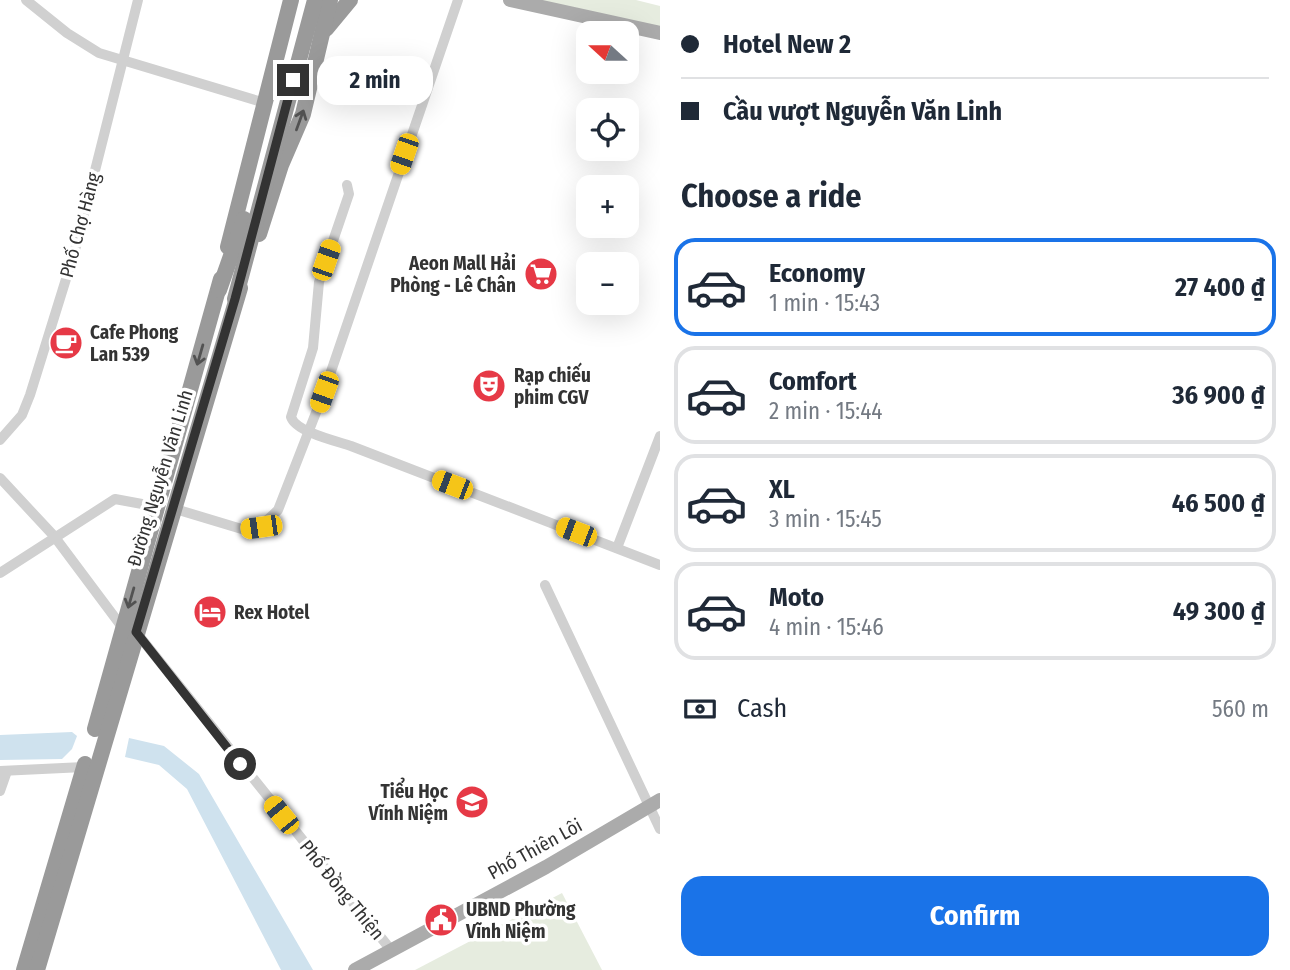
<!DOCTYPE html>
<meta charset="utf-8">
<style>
:root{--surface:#fff;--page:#f6f6f7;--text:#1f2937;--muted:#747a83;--line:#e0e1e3;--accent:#1a73e8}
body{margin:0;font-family:"Fira Sans Condensed",sans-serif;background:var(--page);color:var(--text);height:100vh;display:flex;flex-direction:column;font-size:26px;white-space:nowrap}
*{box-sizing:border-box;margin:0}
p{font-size:23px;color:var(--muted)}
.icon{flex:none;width:38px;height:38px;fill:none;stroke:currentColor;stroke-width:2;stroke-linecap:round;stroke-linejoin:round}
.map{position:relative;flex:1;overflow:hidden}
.drawer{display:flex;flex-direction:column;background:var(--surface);width:630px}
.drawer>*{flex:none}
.guide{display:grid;align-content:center;height:154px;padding:0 21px;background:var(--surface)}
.needle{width:46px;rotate:291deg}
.controls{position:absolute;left:576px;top:21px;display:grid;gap:14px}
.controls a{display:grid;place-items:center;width:63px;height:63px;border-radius:14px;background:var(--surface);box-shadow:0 7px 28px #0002;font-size:35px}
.end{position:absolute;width:32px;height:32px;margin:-16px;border:9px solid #333;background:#fff;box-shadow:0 0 0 4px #fff}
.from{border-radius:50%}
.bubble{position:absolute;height:49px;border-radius:21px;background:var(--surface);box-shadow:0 7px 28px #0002;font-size:23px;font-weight:700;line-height:49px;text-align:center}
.car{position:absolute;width:21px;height:42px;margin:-21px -10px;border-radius:9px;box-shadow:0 0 5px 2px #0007;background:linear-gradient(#f5c518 24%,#345 0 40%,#f5c518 0 76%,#345 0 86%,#f5c518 0)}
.guide b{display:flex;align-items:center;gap:24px;height:66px;font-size:26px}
.guide b+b{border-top:2px solid var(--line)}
.guide i{width:18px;height:18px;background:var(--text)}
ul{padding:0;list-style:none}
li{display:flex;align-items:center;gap:21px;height:98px;margin:0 14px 10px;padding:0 7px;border:4px solid var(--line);border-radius:21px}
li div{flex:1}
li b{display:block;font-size:26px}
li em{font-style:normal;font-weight:700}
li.current{border-color:var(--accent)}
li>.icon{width:63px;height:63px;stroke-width:1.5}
h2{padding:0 21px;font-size:32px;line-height:84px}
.pay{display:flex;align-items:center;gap:18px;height:77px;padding:0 21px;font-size:26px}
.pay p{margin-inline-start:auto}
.button{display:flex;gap:14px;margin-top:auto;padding:14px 21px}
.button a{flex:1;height:80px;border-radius:21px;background:var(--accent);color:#fff;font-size:28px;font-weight:700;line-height:80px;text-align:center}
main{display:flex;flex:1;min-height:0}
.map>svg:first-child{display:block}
.green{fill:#e6ecdf}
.water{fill:#cfe2ee}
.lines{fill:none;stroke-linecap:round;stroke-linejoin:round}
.minor{stroke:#d0d0d0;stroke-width:10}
.major{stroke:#ababab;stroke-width:14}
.highway{stroke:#9a9a9a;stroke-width:16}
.highway-bridge{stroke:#9a9a9a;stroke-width:16}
.oneway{stroke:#525252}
.route{stroke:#333;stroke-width:9}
.labels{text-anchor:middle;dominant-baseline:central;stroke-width:7;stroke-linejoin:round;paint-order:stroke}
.street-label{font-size:19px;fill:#333;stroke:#fff}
.poi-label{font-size:19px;font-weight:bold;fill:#333;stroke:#fff;text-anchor:start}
</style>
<main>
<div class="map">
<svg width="660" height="970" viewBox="0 0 660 970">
<rect width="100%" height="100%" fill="#fff"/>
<g class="green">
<path d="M539,0H636L660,6V28Z"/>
<path d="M562,893L602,970H415Z"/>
</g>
<g class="water">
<path d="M72,732L77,736L72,749L62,759L0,760V735Z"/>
<path d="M129,738L164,746L199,774L313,970H281L187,789L159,765L125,757Z"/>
</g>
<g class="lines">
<g class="minor">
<path d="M26,0L67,33L99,53L265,103"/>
<path d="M347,185L349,194L319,282L313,348L291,417C296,432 336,441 351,446L660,565"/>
<path d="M0,440L22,415L30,395L75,250L138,0"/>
<path d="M0,478L54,536L122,627"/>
<path d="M172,508L245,530L260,527L278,510L324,392L458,0"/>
<path d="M617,548L660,436"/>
<path d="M0,573L115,499L158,507"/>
<path d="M545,585L660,829"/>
<path d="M136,632L391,950"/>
<path d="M0,771L84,767"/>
<path d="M0,791L7,771"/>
</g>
<g class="major">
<path d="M510,0L660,33"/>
<path d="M355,970L546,867L660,800"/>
</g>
<g class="highway">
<path d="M326,29L350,0"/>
<path d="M259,234L281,165L303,114L330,0"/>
<path d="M228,247L291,0"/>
<path d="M95,729L221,279"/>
<path d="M24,970L85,764"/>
<path d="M37,970L240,288"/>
</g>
<g class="highway-bridge">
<path d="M219,290L244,219"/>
<path d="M235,299L315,0"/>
</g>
</g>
<defs><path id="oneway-shaft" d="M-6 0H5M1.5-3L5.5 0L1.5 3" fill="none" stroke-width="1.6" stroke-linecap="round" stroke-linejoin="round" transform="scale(1.75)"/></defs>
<g class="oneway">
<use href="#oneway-shaft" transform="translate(300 120) rotate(-70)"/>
<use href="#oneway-shaft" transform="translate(200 355) rotate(106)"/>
<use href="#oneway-shaft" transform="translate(131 598) rotate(106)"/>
</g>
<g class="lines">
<path class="route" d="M240,764L136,632L235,299L293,80"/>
</g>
<defs>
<symbol id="supermarket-disc" viewBox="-11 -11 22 22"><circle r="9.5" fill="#e63946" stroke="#fff"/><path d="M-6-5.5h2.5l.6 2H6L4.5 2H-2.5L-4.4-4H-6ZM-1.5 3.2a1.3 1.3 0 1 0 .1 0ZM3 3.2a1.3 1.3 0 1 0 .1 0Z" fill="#fff"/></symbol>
<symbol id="cafe-disc" viewBox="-11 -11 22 22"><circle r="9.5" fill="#e63946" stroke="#fff"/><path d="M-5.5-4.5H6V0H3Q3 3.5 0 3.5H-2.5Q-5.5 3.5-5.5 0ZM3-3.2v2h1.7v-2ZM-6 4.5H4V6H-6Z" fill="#fff"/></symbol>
<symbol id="theatre-disc" viewBox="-11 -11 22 22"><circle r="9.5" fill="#e63946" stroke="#fff"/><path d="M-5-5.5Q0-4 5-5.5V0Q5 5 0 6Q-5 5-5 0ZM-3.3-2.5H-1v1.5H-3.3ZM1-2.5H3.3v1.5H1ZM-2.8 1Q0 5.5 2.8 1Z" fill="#fff"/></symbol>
<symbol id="hotel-disc" viewBox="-11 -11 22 22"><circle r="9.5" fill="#e63946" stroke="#fff"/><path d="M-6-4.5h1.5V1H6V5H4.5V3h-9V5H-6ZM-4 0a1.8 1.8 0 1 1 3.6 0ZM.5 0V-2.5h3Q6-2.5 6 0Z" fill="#fff"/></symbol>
<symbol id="school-disc" viewBox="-11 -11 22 22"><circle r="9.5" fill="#e63946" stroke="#fff"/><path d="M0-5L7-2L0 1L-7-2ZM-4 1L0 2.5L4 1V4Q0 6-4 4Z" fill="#fff"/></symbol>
<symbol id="civic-disc" viewBox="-11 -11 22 22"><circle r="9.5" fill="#e63946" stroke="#fff"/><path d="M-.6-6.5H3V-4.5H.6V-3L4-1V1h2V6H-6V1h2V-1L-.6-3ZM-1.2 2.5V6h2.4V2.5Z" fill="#fff"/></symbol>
</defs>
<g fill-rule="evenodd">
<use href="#supermarket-disc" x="522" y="255" width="38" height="38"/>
<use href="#cafe-disc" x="47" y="324" width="38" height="38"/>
<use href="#theatre-disc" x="470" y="367" width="38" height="38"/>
<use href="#hotel-disc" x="191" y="593" width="38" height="38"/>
<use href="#school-disc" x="453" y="783" width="38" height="38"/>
<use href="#civic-disc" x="422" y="901" width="38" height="38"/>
</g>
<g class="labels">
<g class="street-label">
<text transform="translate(80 225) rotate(-75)">Phố Chợ Hàng</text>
<text transform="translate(160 478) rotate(-73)">Đường Nguyễn Văn Linh</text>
<text transform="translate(535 849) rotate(-29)">Phố Thiên Lôi</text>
<text transform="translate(342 890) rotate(51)">Phố Đồng Thiện</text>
</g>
<g class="poi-label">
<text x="516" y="263" text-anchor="end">Aeon Mall Hải<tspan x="516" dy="22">Phòng - Lê Chân</tspan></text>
<text x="90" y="332">Cafe Phong<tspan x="90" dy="22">Lan 539</tspan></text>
<text x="514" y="375">Rạp chiếu<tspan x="514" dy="22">phim CGV</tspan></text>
<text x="234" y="612">Rex Hotel</text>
<text x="448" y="791" text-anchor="end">Tiểu Học<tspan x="448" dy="22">Vĩnh Niệm</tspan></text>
<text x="466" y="909">UBND Phường<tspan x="466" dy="22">Vĩnh Niệm</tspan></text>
</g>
</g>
</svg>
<div class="controls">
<a><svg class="needle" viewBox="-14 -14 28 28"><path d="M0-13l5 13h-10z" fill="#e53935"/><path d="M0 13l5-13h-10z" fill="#747a83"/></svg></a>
<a><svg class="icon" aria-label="locate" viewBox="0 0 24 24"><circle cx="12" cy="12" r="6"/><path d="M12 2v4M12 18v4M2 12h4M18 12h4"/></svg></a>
<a>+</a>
<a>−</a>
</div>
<i class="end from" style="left:240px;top:764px"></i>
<i class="end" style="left:293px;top:80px"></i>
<div class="bubble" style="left:317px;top:56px;width:116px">2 min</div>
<i class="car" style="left:404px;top:154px;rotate:199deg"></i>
<i class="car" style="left:326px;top:260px;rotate:19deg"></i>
<i class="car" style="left:324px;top:392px;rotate:200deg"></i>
<i class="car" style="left:452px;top:485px;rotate:291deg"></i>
<i class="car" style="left:261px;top:527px;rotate:262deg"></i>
<i class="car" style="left:576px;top:532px;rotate:291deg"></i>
<i class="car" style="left:281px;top:815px;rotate:321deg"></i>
</div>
<section class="drawer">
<div class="guide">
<b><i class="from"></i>Hotel New 2</b>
<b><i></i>Cầu vượt Nguyễn Văn Linh</b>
</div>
<h2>Choose a ride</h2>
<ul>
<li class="current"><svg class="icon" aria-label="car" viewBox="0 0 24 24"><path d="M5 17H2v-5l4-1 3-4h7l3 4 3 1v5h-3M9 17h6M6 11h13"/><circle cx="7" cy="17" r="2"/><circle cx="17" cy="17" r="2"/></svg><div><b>Economy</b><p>1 min · 15:43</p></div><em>27 400 ₫</em></li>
<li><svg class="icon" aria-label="car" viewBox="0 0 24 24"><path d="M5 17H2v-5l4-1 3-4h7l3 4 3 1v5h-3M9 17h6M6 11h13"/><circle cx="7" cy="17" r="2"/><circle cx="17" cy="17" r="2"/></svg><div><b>Comfort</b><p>2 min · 15:44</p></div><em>36 900 ₫</em></li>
<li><svg class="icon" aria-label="car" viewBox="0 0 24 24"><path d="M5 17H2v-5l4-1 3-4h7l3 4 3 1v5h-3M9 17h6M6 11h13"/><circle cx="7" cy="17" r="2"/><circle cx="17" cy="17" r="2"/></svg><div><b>XL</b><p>3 min · 15:45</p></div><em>46 500 ₫</em></li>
<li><svg class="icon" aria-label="car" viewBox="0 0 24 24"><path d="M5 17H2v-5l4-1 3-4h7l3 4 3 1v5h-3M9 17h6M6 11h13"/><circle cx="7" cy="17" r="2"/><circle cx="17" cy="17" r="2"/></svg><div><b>Moto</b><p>4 min · 15:46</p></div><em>49 300 ₫</em></li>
</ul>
<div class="pay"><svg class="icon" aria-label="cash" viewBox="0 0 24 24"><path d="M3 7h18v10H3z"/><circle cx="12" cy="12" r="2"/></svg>Cash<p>560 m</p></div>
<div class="button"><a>Confirm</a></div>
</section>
</main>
